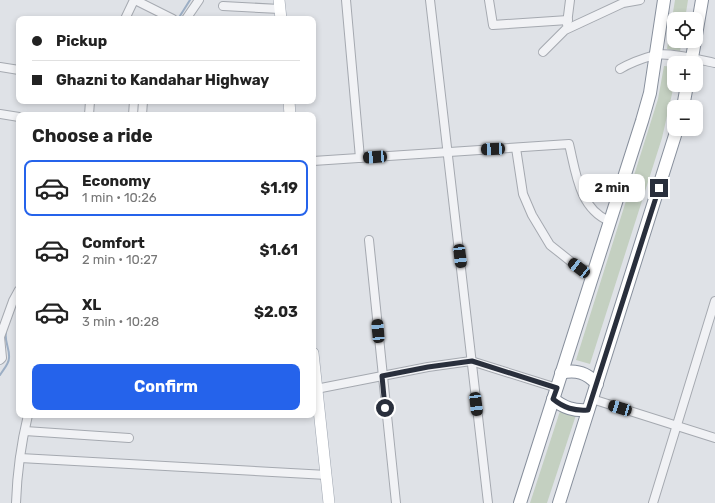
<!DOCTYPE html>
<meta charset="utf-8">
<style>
:root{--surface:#fff;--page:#f2f2f2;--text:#222;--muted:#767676;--line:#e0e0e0;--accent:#2563eb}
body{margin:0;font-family:Rubik,sans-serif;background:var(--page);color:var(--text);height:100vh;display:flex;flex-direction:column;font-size:15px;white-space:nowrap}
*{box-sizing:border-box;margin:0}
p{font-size:13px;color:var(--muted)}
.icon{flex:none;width:22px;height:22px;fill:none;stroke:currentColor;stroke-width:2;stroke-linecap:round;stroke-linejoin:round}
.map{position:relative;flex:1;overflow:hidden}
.side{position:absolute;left:16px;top:112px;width:300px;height:306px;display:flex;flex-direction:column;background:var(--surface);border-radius:8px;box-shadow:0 2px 6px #0003}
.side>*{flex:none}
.hud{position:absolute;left:16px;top:16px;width:300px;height:88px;border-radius:8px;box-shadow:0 2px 6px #0003;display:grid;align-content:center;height:88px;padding:0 16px;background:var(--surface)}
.tools{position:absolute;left:667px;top:12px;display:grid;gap:8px}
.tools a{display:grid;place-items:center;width:36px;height:36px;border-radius:8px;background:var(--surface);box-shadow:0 2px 6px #0003;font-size:20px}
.end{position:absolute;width:18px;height:18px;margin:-9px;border:5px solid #292f3c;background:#fff;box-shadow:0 0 0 2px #fff}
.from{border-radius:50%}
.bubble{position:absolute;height:28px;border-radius:8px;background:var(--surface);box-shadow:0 2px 6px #0003;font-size:13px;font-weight:700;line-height:28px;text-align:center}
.car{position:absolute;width:12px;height:24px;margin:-12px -6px;border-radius:5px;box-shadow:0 0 3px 1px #0007;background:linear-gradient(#222 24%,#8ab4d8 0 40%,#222 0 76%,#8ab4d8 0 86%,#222 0)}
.hud b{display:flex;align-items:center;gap:14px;height:38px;font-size:15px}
.hud b+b{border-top:1px solid var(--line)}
.hud i{width:10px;height:10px;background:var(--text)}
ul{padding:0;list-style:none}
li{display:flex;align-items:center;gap:12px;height:56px;margin:0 8px 6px;padding:0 8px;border:2px solid transparent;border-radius:8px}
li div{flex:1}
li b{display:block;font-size:15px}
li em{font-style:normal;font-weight:700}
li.on{border-color:var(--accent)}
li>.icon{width:36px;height:36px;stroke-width:1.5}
h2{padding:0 16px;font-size:18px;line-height:48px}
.action{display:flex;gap:8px;margin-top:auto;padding:8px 16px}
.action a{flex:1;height:46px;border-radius:8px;background:var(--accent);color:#fff;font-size:16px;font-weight:700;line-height:46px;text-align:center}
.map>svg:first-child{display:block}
.green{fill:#c4d0c1}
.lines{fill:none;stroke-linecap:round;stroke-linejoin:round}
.stream{stroke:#9caec4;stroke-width:2}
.minor-casing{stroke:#a5a9b0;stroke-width:10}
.major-casing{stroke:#9fa6b1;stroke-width:12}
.highway-casing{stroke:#878f9c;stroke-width:14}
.minor{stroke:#f1f2f5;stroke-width:8}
.major{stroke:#fff;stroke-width:11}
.highway{stroke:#fff;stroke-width:12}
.route{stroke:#292f3c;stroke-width:5}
</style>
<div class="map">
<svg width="715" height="503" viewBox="0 0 715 503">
<rect width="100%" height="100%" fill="#dfe2e7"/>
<g class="green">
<path d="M675,0H688L685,19H674V41H682L680,51L667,49Z"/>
<path d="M664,66L674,67V85L662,138L590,364L576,360L658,99Z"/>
<path d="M561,408L577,412L547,503H530Z"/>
</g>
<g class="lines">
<g class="stream">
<path d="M178,19L190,0"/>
<path d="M0,375C3,370 9,364 9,358C10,349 4,341 6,332"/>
</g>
<defs>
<g id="minor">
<path d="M135,0L173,19"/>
<path d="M346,0L360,158"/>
<path d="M430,0L488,503"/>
<path d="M489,0L493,25L568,20"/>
<path d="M223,6L280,9"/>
<path d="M125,19L134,0"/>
<path d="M186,19L199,0"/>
<path d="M567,24L570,0"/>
<path d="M543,52L565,30L623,3L640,0"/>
<path d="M0,67L19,70"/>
<path d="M620,69C630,63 644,58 655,55C670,52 700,60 715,63"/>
<path d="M0,114L19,117"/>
<path d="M89,115L90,101"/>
<path d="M133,115L134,101"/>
<path d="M142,115L143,101"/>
<path d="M516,148L523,194L532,215L550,245L579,268L593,272"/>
<path d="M313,161L569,144C576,173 579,208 609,221"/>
<path d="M369,240L396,503"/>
<path d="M0,360L2,358L0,337L13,301L19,290"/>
<path d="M316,389L428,367L471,361L557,388"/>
<path d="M592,399L715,438"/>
<path d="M25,431L129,438"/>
<path d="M20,458L327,475"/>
<path d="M16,503C17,473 21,444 28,415"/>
<path d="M653,503L715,301"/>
</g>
<g id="major">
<path d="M279,0L281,19"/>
<path d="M289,101L290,115"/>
<path d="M313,353L329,503"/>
</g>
<g id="highway">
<path d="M696,35L702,0"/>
<path d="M691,63L695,41"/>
<path d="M683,107L687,85"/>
<path d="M561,373C576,369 587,373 597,384"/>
<path d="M553,399C564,408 574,411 588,410"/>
<path d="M520,503L642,121L650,93L664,0"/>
<path d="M559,503L677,129"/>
</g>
</defs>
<use href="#minor" class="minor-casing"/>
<use href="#major" class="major-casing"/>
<use href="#highway" class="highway-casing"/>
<use href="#minor" class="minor"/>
<use href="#major" class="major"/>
<use href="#highway" class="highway"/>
</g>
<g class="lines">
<path class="route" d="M385,408L382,376L428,367L472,361L557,388L553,399C564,408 574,411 588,410L659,188"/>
</g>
</svg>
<div class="tools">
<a><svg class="icon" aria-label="locate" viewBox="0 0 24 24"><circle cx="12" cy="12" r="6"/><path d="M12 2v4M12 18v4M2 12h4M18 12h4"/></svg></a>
<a>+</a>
<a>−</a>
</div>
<i class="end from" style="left:385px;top:408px"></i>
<i class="end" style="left:659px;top:188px"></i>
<div class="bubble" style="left:579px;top:174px;width:66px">2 min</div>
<i class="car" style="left:493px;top:149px;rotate:267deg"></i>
<i class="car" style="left:375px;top:157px;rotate:266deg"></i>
<i class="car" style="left:460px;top:256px;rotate:173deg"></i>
<i class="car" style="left:579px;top:268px;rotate:308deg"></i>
<i class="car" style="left:378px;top:331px;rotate:355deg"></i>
<i class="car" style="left:476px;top:404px;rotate:173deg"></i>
<i class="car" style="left:620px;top:408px;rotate:287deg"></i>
<div class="hud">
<b><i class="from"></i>Pickup</b>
<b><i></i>Ghazni to Kandahar Highway</b>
</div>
<section class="side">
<h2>Choose a ride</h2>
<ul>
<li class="on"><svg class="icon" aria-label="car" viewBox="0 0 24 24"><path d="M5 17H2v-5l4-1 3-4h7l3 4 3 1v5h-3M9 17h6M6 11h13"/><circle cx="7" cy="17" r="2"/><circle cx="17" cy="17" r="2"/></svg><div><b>Economy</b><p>1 min · 10:26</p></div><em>$1.19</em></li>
<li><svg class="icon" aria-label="car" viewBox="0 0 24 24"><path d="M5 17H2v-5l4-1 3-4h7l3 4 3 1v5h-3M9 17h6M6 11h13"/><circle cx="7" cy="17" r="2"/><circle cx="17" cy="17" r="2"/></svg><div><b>Comfort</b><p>2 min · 10:27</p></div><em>$1.61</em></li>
<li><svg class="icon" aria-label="car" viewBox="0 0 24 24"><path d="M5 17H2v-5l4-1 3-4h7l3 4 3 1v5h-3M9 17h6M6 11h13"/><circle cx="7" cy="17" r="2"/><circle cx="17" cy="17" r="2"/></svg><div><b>XL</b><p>3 min · 10:28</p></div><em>$2.03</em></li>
</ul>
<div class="action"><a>Confirm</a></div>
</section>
</div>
